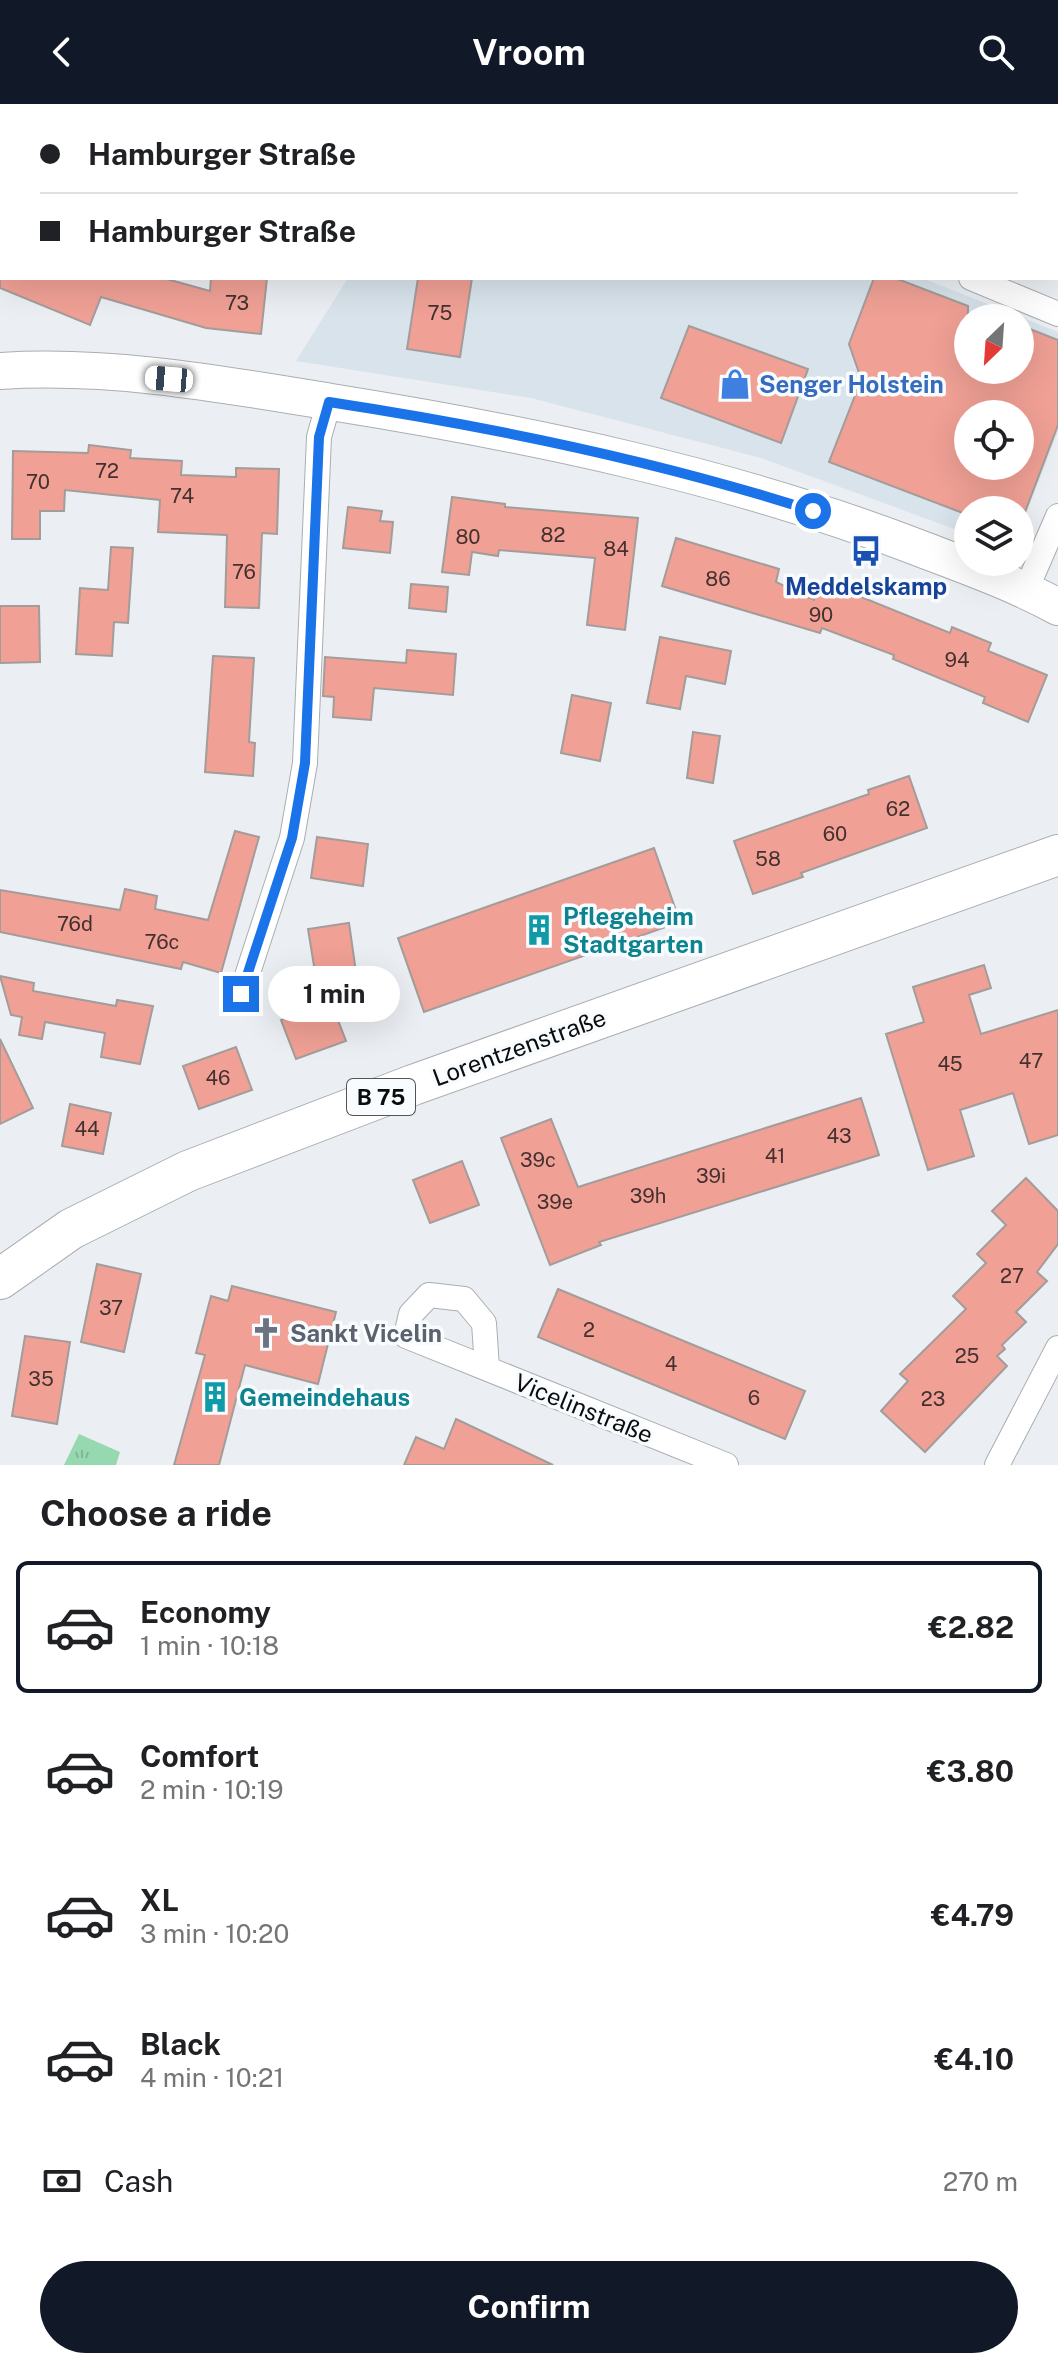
<!DOCTYPE html>
<meta charset="utf-8">
<style>
:root{--surface:#fff;--page:#f6f6f6;--text:#202124;--muted:#757577;--line:#e0e0e0;--accent:#111827}
body{margin:0;font-family:"Public Sans",sans-serif;background:var(--page);color:var(--text);height:100vh;display:flex;flex-direction:column;font-size:30px;white-space:nowrap}
*{box-sizing:border-box;margin:0}
p{font-size:26px;color:var(--muted)}
.icon{flex:none;width:44px;height:44px;fill:none;stroke:currentColor;stroke-width:2;stroke-linecap:round;stroke-linejoin:round}
.map{position:relative;height:1361px;overflow:hidden}
.sheet{display:flex;flex-direction:column;background:var(--surface);flex:1}
.sheet>*{flex:none}
.hud{position:absolute;left:0px;top:0px;width:1058px;height:176px;box-shadow:0 8px 32px #0002;display:grid;align-content:center;height:176px;padding:0 40px;background:var(--surface)}
.needle{width:52px;rotate:205deg}
.controls{position:absolute;left:954px;top:200px;display:grid;gap:16px}
.controls a{display:grid;place-items:center;width:80px;height:80px;border-radius:50%;background:var(--surface);box-shadow:0 8px 32px #0002;font-size:40px}
.end{position:absolute;width:36px;height:36px;margin:-18px;border:10px solid #1a73e8;background:#fff;box-shadow:0 0 0 4px #fff}
.from{border-radius:50%}
.bubble{position:absolute;height:56px;border-radius:28px;background:var(--surface);box-shadow:0 8px 32px #0002;font-size:26px;font-weight:700;line-height:56px;text-align:center}
.car{position:absolute;width:24px;height:48px;margin:-24px -12px;border-radius:10px;box-shadow:0 0 6px 2px #0007;background:linear-gradient(#fff 24%,#345 0 40%,#fff 0 76%,#345 0 86%,#fff 0)}
.hud b{display:flex;align-items:center;gap:28px;height:76px;font-size:30px}
.hud b+b{border-top:2px solid var(--line)}
.hud i{width:20px;height:20px;background:var(--text)}
ul{padding:0;list-style:none}
li{display:flex;align-items:center;gap:24px;height:132px;margin:0 16px 12px;padding:0 24px;border:4px solid transparent;border-radius:12px}
li div{flex:1}
li b{display:block;font-size:30px}
li em{font-style:normal;font-weight:700}
li.selected{border-color:var(--accent)}
li>.icon{width:72px;height:72px;stroke-width:1.5}
h2{padding:0 40px;font-size:36px;line-height:96px}
.pay{display:flex;align-items:center;gap:20px;height:88px;padding:0 40px;font-size:30px}
.pay p{margin-inline-start:auto}
.action{display:flex;gap:16px;margin-top:auto;padding:16px 40px}
.action a{flex:1;height:92px;border-radius:48px;background:var(--accent);color:#fff;font-size:32px;font-weight:700;line-height:92px;text-align:center}
header{display:flex;justify-content:space-between;align-items:center;height:104px;padding:0 40px;background:var(--accent);color:#fff;font-size:36px;font-weight:700}
.map>svg:first-child{display:block}
.built{fill:#d8e3eb;fill-rule:evenodd}
.grass{fill:url(#grass-tufts)}
.building{fill:#f0a095;stroke:#a29c9b;stroke-width:2;fill-rule:evenodd}
.lines{fill:none;stroke-linecap:round;stroke-linejoin:round}
.street-casing{stroke:#aaaeb1;stroke-width:26}
.secondary-casing{stroke:#aaaeb1;stroke-width:38}
.primary-casing{stroke:#aaaeb1;stroke-width:42}
.street{stroke:#fff;stroke-width:24}
.secondary{stroke:#fff;stroke-width:36}
.primary{stroke:#fff;stroke-width:40}
.route{stroke:#1a73e8;stroke-width:10}
.labels{text-anchor:middle;dominant-baseline:central;stroke-width:7;stroke-linejoin:round;paint-order:stroke}
.number-label{font-size:20px;fill:#44312f}
.shield{fill:#f9fcfe;stroke:#525455;stroke-width:2}
.shield-label{font-size:22px;font-weight:bold;fill:#0b0c0d}
.shop-label{font-size:24px;font-weight:bold;fill:#366cbe;stroke:#f9fcfe;text-anchor:start}
.transit-label{font-size:24px;font-weight:bold;fill:#164399;stroke:#f9fcfe}
.culture-label{font-size:24px;font-weight:bold;fill:#0d838f;stroke:#f9fcfe;text-anchor:start}
.street-label{font-size:24px;fill:#0b0c0d;stroke:#f9fcfe}
.worship-label{font-size:24px;font-weight:bold;fill:#5b616d;stroke:#f9fcfe;text-anchor:start}
</style>
<header><svg class="icon" aria-label="back" viewBox="0 0 24 24"><path d="M15 5l-7 7 7 7"/></svg>Vroom<svg class="icon" aria-label="search" viewBox="0 0 24 24"><circle cx="10" cy="10" r="6"/><path d="M15 15l6 6"/></svg></header>
<div class="map">
<svg width="1058" height="1361" viewBox="0 0 1058 1361">
<defs>
<pattern id="grass-tufts" width="24" height="20" patternUnits="userSpaceOnUse" patternTransform="scale(2)"><rect width="24" height="20" fill="#96d8af"/><path d="M3 7l-1-3M5 7V3M7 7l1-3M15 17l-1-3M17 17v-4M19 17l1-3" fill="none" stroke="#80b895"/></pattern>
</defs>
<rect width="100%" height="100%" fill="#ebeff3"/>
<path class="built" d="M348,174H922L1058,228V327L1020,426V406H968V430L761,354L531,294L296,257ZM968,214H1020V266H968ZM968,310H1020V362H968Z"/>
<path class="grass" d="M79,1330L120,1348L116,1361H64Z"/>
<g class="building">
<path d="M0,174H163L210,187L211,174H267L261,230L206,224L101,193L90,221L0,184Z"/>
<path d="M418,174H472L460,253L407,245Z"/>
<path d="M874,174H895L968,202V266H1020V221L1058,236V321L1022,416L1020,406H968V411L829,358L858,284L865,286L849,240ZM968,310H1020V362H968Z"/>
<path d="M689,222L808,265L781,339L661,294Z"/>
<path d="M89,341L131,346L130,354L182,357L181,371L236,373V364L279,365L277,430L262,429L259,504L225,503L227,431L158,428L160,396L65,386L64,407H40V435H12L13,347L88,349Z"/>
<path d="M452,393L505,400V403L638,414L625,526L587,521L595,454L499,446L498,452L472,448L469,471L442,468Z"/>
<path d="M348,403L382,407L380,417L393,418L390,449L343,444Z"/>
<path d="M676,434L779,465L776,478L814,496L822,477L950,529L952,523L991,539L988,547L1047,571L1028,618L983,599L985,593L893,555L894,551L822,524L820,529L662,482Z"/>
<path d="M111,443L133,444L128,519L114,518L112,552L76,550L80,484L108,486Z"/>
<path d="M411,480L448,483L446,508L409,504Z"/>
<path d="M0,502H39L40,558L0,559Z"/>
<path d="M660,533L731,547L725,580L686,572L680,605L647,599Z"/>
<path d="M407,546L456,550L453,591L374,584L371,616L333,613L334,593L323,592L325,553L406,559Z"/>
<path d="M213,552L254,554L249,638L255,639L253,672L205,668Z"/>
<path d="M572,591L611,599L600,657L561,649Z"/>
<path d="M693,628L720,632L713,679L687,674Z"/>
<path d="M909,672L927,724L801,769L803,773L753,790L734,737L869,690L868,686Z"/>
<path d="M235,727L259,733L221,869L183,858L181,865L0,828V786L120,806L125,785L157,792L155,805L208,816Z"/>
<path d="M317,733L368,740L363,782L311,774Z"/>
<path d="M654,744L680,818L424,908L398,834Z"/>
<path d="M349,819L356,868L316,874L308,825Z"/>
<path d="M984,861L991,884L969,891L981,930L1058,906V1031L1029,1040L1013,989L960,1006L974,1052L928,1066L886,930L924,918L913,883Z"/>
<path d="M0,872L34,879L33,887L116,902L117,896L153,902L140,960L101,953L105,929L45,918L42,935L19,931L22,913L11,911Z"/>
<path d="M331,898L346,937L296,955L281,916Z"/>
<path d="M0,935L33,1004L0,1020Z"/>
<path d="M236,943L252,986L199,1005L183,962Z"/>
<path d="M861,994L879,1051L599,1138L601,1141L550,1161L501,1034L551,1015L578,1083Z"/>
<path d="M70,1000L111,1009L103,1050L62,1042Z"/>
<path d="M462,1057L479,1101L430,1119L413,1076Z"/>
<path d="M1026,1074L1058,1107V1140L1037,1168L1047,1177L1016,1208L1026,1218L1002,1241L1005,1245L997,1252L1007,1262L925,1348L881,1307L908,1277L900,1270L966,1205L953,1192L986,1159L977,1150L1006,1121L992,1107Z"/>
<path d="M97,1160L141,1170L124,1248L81,1238Z"/>
<path d="M232,1182L336,1208L318,1280L245,1261L219,1361H174L205,1251L196,1249L211,1192L228,1197Z"/>
<path d="M558,1185L805,1287L785,1335L538,1233Z"/>
<path d="M25,1232L70,1238L57,1320L12,1312Z"/>
<path d="M456,1315L553,1361H404L416,1333L444,1345Z"/>
</g>
<g class="lines">
<defs>
<g id="street">
<path d="M563,0L567,2"/>
<path d="M971,174L1058,210"/>
<path d="M1026,486L1058,412"/>
<path d="M241,890L292,734L305,659L319,333L329,298"/>
<path d="M487,1264L484,1219L464,1195L429,1191L411,1210L406,1232L726,1361"/>
<path d="M997,1361L1058,1244"/>
</g>
<path id="secondary" d="M0,267C111,260 222,280 331,298C531,330 729,371 919,444C966,462 1014,479 1058,503"/>
<path id="primary" d="M0,1175L71,1125L188,1067L413,981L1058,751"/>
</defs>
<use href="#street" class="street-casing"/>
<use href="#secondary" class="secondary-casing"/>
<use href="#primary" class="primary-casing"/>
<use href="#street" class="street"/>
<use href="#secondary" class="secondary"/>
<use href="#primary" class="primary"/>
</g>
<g class="lines">
<path class="route" d="M241,890L292,734L305,659L319,333L329,298C493,323 655,356 813,407"/>
</g>
<defs>
<symbol id="shop-bare" viewBox="-9 -9 18 18"><path d="M-5-2.5h2.3a2.7 3.5 0 0 1 5.4 0H5L5.5 6h-11ZM-1.5-2.5h3a1.5 2.3 0 0 0-3 0Z" fill="#3f7fe0" stroke="#f9fcfe" stroke-width="2.5" paint-order="stroke"/></symbol>
<symbol id="bus-bare" viewBox="-9 -9 18 18"><path d="M-5-6H5V4H4V6H2V4H-2V6H-4V4H-5ZM-3.5-4V0h7V-4ZM-3.5 1.2v1.5H-2V1.2ZM2 1.2v1.5H3.5V1.2Z" fill="#1a4fb4" stroke="#f9fcfe" stroke-width="2.5" paint-order="stroke"/></symbol>
<symbol id="building-bare" viewBox="-9 -9 18 18"><path d="M-4-6H4V6H1V3H-1V6H-4ZM-2.5-4.3h1.7v1.8h-1.7ZM.8-4.3h1.7v1.8H.8ZM-2.5-1h1.7V.8h-1.7ZM.8-1h1.7V.8H.8Z" fill="#0f9aa8" stroke="#f9fcfe" stroke-width="2.5" paint-order="stroke"/></symbol>
<symbol id="church-bare" viewBox="-9 -9 18 18"><path d="M-1.2-6h2.4v3.5h3.3v2.4h-3.3V6h-2.4V-.1h-3.3v-2.4h3.3Z" fill="#6b7280" stroke="#f9fcfe" stroke-width="2.5" paint-order="stroke"/></symbol>
</defs>
<g fill-rule="evenodd">
<use href="#shop-bare" x="713" y="258" width="44" height="44"/>
<use href="#bus-bare" x="844" y="425" width="44" height="44"/>
<use href="#building-bare" x="517" y="804" width="44" height="44"/>
<use href="#church-bare" x="244" y="1207" width="44" height="44"/>
<use href="#building-bare" x="193" y="1271" width="44" height="44"/>
</g>
<g class="labels">
<g class="number-label">
<text x="237" y="199">73</text>
<text x="440" y="209">75</text>
<text x="107" y="367">72</text>
<text x="38" y="378">70</text>
<text x="182" y="392">74</text>
<text x="553" y="431">82</text>
<text x="468" y="433">80</text>
<text x="616" y="445">84</text>
<text x="244" y="468">76</text>
<text x="718" y="475">86</text>
<text x="821" y="511">90</text>
<text x="957" y="556">94</text>
<text x="898" y="705">62</text>
<text x="835" y="730">60</text>
<text x="768" y="755">58</text>
<text x="75" y="820">76d</text>
<text x="162" y="838">76c</text>
<text x="1031" y="957">47</text>
<text x="950" y="960">45</text>
<text x="218" y="974">46</text>
<text x="87" y="1025">44</text>
<text x="839" y="1032">43</text>
<text x="775" y="1052">41</text>
<text x="538" y="1056">39c</text>
<text x="711" y="1072">39i</text>
<text x="648" y="1092">39h</text>
<text x="555" y="1098">39e</text>
<text x="1012" y="1172">27</text>
<text x="111" y="1204">37</text>
<text x="589" y="1226">2</text>
<text x="967" y="1252">25</text>
<text x="671" y="1260">4</text>
<text x="41" y="1275">35</text>
<text x="754" y="1294">6</text>
<text x="933" y="1295">23</text>
</g>
<rect class="shield" x="347" y="975" width="68" height="36" rx="6"/>
<g class="shield-label">
<text x="381" y="993">B 75</text>
</g>
<g class="shop-label">
<text x="759" y="280">Senger Holstein</text>
</g>
<g class="transit-label">
<text x="866" y="482">Meddelskamp</text>
</g>
<g class="culture-label">
<text x="563" y="812">Pflegeheim<tspan x="563" dy="28">Stadtgarten</tspan></text>
<text x="239" y="1293">Gemeindehaus</text>
</g>
<g class="street-label">
<text transform="translate(519 943) rotate(-20)">Lorentzenstraße</text>
<text transform="translate(584 1304) rotate(22)">Vicelinstraße</text>
</g>
<g class="worship-label">
<text x="290" y="1229">Sankt Vicelin</text>
</g>
</g>
</svg>
<div class="controls">
<a><svg class="needle" viewBox="-14 -14 28 28"><path d="M0-13l5 13h-10z" fill="#e53935"/><path d="M0 13l5-13h-10z" fill="#757577"/></svg></a>
<a><svg class="icon" aria-label="locate" viewBox="0 0 24 24"><circle cx="12" cy="12" r="6"/><path d="M12 2v4M12 18v4M2 12h4M18 12h4"/></svg></a>
<a><svg class="icon" aria-label="layers" viewBox="0 0 24 24"><path d="M12 4l9 5-9 5-9-5zM3 14l9 5 9-5"/></svg></a>
</div>
<i class="end from" style="left:813px;top:407px"></i>
<i class="end" style="left:241px;top:890px"></i>
<div class="bubble" style="left:268px;top:862px;width:132px">1 min</div>
<i class="car" style="left:169px;top:275px;rotate:275deg"></i>
<div class="hud">
<b><i class="from"></i>Hamburger Straße</b>
<b><i></i>Hamburger Straße</b>
</div>
</div>
<section class="sheet">
<h2>Choose a ride</h2>
<ul>
<li class="selected"><svg class="icon" aria-label="car" viewBox="0 0 24 24"><path d="M5 17H2v-5l4-1 3-4h7l3 4 3 1v5h-3M9 17h6M6 11h13"/><circle cx="7" cy="17" r="2"/><circle cx="17" cy="17" r="2"/></svg><div><b>Economy</b><p>1 min · 10:18</p></div><em>€2.82</em></li>
<li><svg class="icon" aria-label="car" viewBox="0 0 24 24"><path d="M5 17H2v-5l4-1 3-4h7l3 4 3 1v5h-3M9 17h6M6 11h13"/><circle cx="7" cy="17" r="2"/><circle cx="17" cy="17" r="2"/></svg><div><b>Comfort</b><p>2 min · 10:19</p></div><em>€3.80</em></li>
<li><svg class="icon" aria-label="car" viewBox="0 0 24 24"><path d="M5 17H2v-5l4-1 3-4h7l3 4 3 1v5h-3M9 17h6M6 11h13"/><circle cx="7" cy="17" r="2"/><circle cx="17" cy="17" r="2"/></svg><div><b>XL</b><p>3 min · 10:20</p></div><em>€4.79</em></li>
<li><svg class="icon" aria-label="car" viewBox="0 0 24 24"><path d="M5 17H2v-5l4-1 3-4h7l3 4 3 1v5h-3M9 17h6M6 11h13"/><circle cx="7" cy="17" r="2"/><circle cx="17" cy="17" r="2"/></svg><div><b>Black</b><p>4 min · 10:21</p></div><em>€4.10</em></li>
</ul>
<div class="pay"><svg class="icon" aria-label="cash" viewBox="0 0 24 24"><path d="M3 7h18v10H3z"/><circle cx="12" cy="12" r="2"/></svg>Cash<p>270 m</p></div>
<div class="action"><a>Confirm</a></div>
</section>
